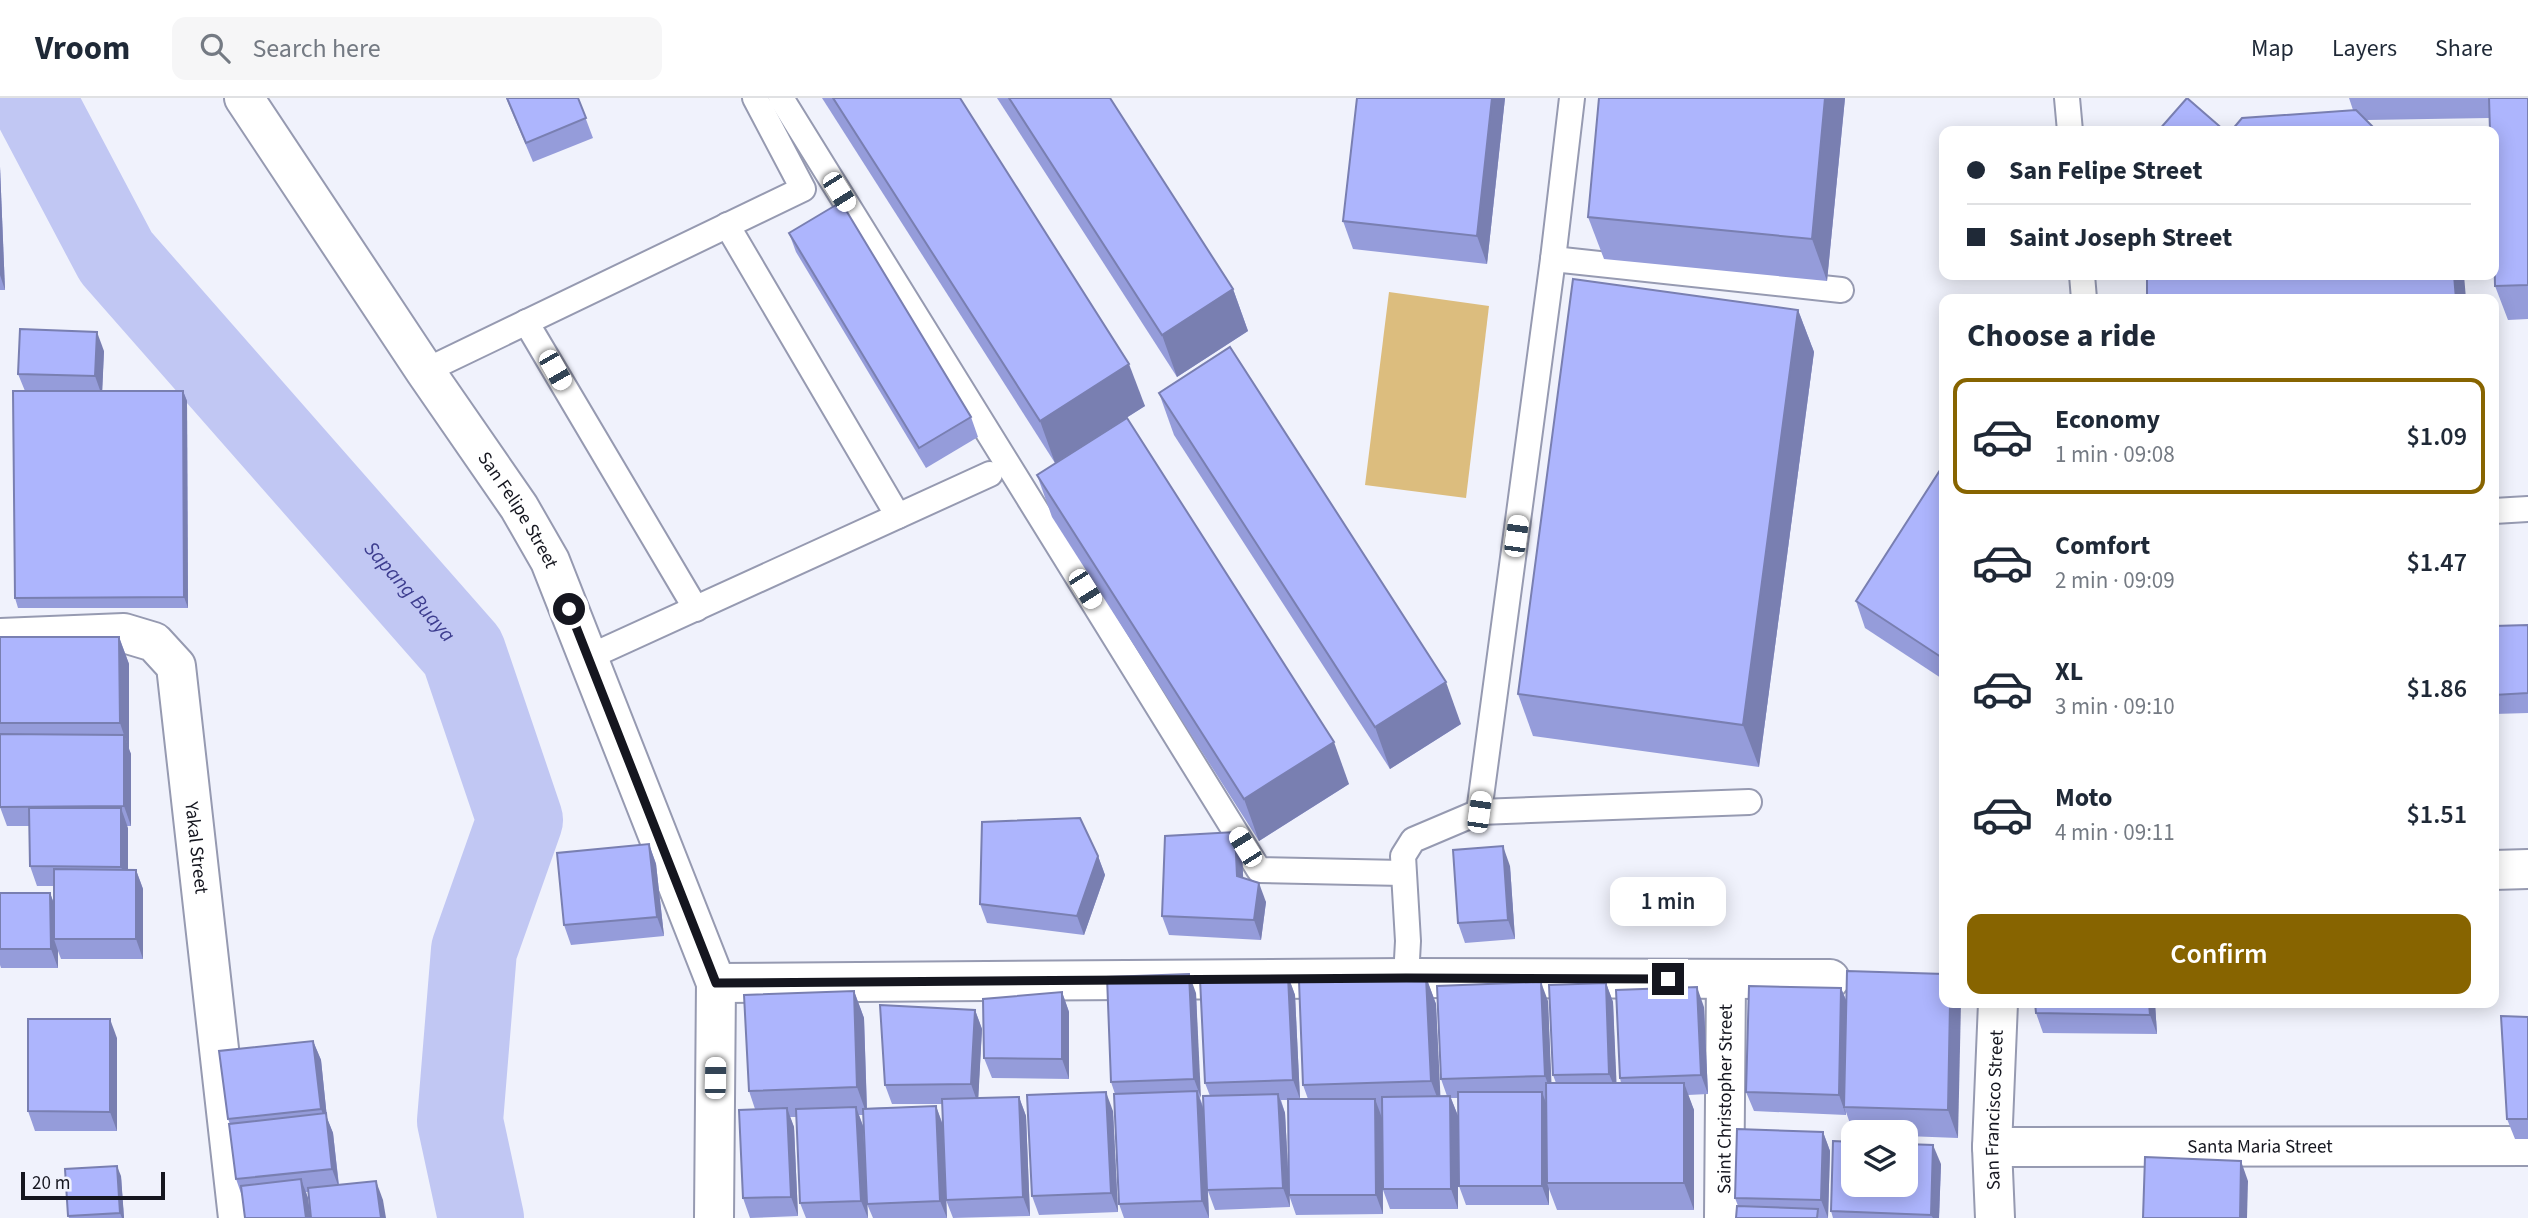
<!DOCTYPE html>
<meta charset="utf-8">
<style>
:root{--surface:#fff;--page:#f6f6f7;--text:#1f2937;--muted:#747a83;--line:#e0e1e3;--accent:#876400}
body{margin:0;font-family:"Source Sans 3",sans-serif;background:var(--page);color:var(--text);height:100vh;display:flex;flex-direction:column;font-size:26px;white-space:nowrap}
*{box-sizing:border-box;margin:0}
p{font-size:23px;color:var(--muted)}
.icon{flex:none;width:38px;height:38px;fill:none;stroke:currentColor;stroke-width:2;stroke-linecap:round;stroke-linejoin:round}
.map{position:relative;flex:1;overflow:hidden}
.panel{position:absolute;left:1939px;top:196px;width:560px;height:714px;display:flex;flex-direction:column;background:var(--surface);border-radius:14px;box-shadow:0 4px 18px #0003}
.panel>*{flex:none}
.guide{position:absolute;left:1939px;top:28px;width:560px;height:154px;border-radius:14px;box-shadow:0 4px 18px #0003;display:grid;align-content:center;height:154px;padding:0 28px;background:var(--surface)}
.tools{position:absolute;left:1841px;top:1022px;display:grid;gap:14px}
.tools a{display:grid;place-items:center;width:77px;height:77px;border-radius:14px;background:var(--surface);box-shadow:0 4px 18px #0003;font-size:35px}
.scale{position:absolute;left:21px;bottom:18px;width:144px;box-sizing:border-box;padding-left:7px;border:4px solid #15161f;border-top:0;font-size:19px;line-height:24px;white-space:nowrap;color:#15161f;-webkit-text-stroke:5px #f0f2fc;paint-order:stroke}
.end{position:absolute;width:32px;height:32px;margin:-16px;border:9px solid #15161f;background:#fff;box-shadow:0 0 0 4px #fff}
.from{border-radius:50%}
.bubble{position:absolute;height:49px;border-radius:14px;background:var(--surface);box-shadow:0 4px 18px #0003;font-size:23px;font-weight:600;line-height:49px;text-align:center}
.car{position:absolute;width:21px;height:42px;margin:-21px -10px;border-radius:9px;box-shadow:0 0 5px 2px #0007;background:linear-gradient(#fff 24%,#345 0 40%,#fff 0 76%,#345 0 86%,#fff 0)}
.guide b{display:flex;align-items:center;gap:24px;height:66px;font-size:26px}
.guide b+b{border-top:2px solid var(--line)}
.guide i{width:18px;height:18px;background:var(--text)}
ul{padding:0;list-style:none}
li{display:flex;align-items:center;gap:21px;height:116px;margin:0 14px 10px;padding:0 14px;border:4px solid transparent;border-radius:14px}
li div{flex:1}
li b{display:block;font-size:26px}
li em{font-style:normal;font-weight:600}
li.current{border-color:var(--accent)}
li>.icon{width:63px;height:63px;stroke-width:1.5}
h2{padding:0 28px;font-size:32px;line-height:84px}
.button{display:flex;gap:14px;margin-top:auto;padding:14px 28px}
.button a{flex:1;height:80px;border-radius:14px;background:var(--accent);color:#fff;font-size:28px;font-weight:600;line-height:80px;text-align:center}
header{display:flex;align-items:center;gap:42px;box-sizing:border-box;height:98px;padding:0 35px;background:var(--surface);border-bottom:2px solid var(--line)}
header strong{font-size:33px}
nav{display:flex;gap:38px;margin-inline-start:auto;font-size:24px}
.search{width:490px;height:63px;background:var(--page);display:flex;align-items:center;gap:18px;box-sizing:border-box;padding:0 24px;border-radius:14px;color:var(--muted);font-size:26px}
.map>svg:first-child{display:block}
.green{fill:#dcbd7e}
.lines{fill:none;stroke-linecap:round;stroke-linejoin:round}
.river{stroke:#c1c7f3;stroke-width:86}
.service-casing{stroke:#969ab1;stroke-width:28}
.minor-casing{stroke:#969ab1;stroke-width:42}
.service{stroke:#fff;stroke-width:24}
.minor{stroke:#fff;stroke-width:38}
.wall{fill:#959cda}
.shaded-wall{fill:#797fb1}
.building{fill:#adb5fd;stroke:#797fb1;stroke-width:2}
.route{stroke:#15161f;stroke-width:9}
.labels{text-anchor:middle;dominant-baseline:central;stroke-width:6;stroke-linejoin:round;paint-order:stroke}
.street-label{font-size:19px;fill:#15161f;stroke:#f0f2fc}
.water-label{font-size:21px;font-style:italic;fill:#3d3d8f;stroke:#f0f2fc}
</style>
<header>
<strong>Vroom</strong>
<div class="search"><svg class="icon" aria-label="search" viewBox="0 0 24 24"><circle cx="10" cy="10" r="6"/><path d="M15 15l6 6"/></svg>Search here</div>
<nav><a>Map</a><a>Layers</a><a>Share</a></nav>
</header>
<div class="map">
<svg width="2528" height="1120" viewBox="0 0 2528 1120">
<rect width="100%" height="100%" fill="#f0f2fc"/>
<path class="green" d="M1389,194L1489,208L1466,400L1365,387Z"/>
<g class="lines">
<path class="river" id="s1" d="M32,0L116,159L463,554L520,722L474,852L460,1023L481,1120"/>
<defs>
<g id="service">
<path d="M781,0L1259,772L1403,775"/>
<path d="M2067,0L2070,33"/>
<path d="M727,127L898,418"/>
<path d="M1553,161L1841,192"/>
<path d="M2082,177L2084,201"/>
<path d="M526,224L696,511"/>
<path d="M425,273L803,91L755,0"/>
<path d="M2494,413L2528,411"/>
<path d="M589,559L990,376"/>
<path d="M1479,714L1553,161L1572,0"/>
<path d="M1406,880L1408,843L1403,758L1413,742L1479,714L1749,704"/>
</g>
<g id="minor">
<path id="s2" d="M244,0L425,273L519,409L550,463L716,885L714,1120"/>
<path id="s3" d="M0,540L124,535L154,544L176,568L238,1120"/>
<path d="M2494,772L2528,771"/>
<path d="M716,885L1406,880L1830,881"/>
<path id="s4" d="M1992,1049L2528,1048"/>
<path id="s5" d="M1724,1120L1726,882"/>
<path id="s6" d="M1995,1120L1992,1049L1998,905"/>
</g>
</defs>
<use href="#service" class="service-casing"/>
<use href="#minor" class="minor-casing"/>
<use href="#service" class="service"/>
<use href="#minor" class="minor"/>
</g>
<g class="wall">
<path d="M506,0H578L593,40L533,64Z"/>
<path d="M822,0H960L1145,308L1055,365Z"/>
<path d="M997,0H1110L1233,191L1248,233L1177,279Z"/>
<path d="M1357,0H1505L1487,166L1353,151L1343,123Z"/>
<path d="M1599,0H1845L1827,183L1604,161L1588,119Z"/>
<path d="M2349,0H2528V221L2508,222L2495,188L2489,20L2366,22L2353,12Z"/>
<path d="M0,69L5,192H0Z"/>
<path d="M789,135L971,319L978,339L926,370L796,154Z"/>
<path d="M1798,212L1814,254L1759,669L1533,638L1518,596Z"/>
<path d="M104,253L102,293H183L187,303L188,510H18L15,500L25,293L18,276Z"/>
<path d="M1159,295L1461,626L1390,671L1174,337Z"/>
<path d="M1944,366V582L1865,530L1856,503Z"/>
<path d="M1037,377L1349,686L1259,743L1052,419Z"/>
<path d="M2528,527V615L2494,616V528Z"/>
<path d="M0,539H119L129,566V652L131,656V728H127L128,772H136L143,791V861H61L58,853V870H1L0,867V795H50L54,805V788H37L30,768L29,728H7L0,709Z"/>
<path d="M649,746L656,766L664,838L571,847L564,827Z"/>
<path d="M1242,754L1243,780L1266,804L1261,842L1169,837L1162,818Z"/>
<path d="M1098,758L1105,777L1084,837L987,825L980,806Z"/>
<path d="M1510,768L1515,841L1465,845L1458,825Z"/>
<path d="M1944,876L1958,1040L1906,1038V1034H1853L1846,1014V1017L1754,1013L1746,994L1841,890L1847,904Z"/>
<path d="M1288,878L1295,897L1300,1001H1308L1303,987L1426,879L1436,906L1440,998H1447L1441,981L1548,903L1551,985H1556L1553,977L1606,885L1613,904L1616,985H1621L1620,980L1704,909L1708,996L1688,997L1694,1012V1112H1557L1549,1091V1107H1466L1459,1088V1000H1451L1458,1018V1111H1390L1383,1092V1116L1296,1117L1289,1097L1288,1002H1281L1285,1015L1290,1109L1215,1112L1208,1093L1209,1120H1124L1119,1106L1115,996L1111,984L1196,895L1200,1000L1204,1011L1210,998L1205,985Z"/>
<path d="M854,893L864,920L867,1010L936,1008L943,1027L942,1006H892L885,987L975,912L982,931L978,1000L1019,999L1026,1018L1030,1118L953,1120L946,1102L944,1055L947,1120H873L867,1106L863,1017H859L863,1028L868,1120H806L800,1105L797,1019H790L794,1029L798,1118L750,1120L743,1100L755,1011L749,993Z"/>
<path d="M1062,894L1069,914V981L992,980L984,960Z"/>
<path d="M2035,905H2155L2157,936L2043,935L2036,915Z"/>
<path d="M2528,919V1041H2515L2507,1021Z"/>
<path d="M117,940V1033H35L28,1013Z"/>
<path d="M313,943L321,962L327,1020L333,1035L339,1087L383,1102L308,1094H306L308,1100L243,1101L236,1081L230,1026L228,1021Z"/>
<path d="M1113,1013L1118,1114L1039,1117L1032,1098Z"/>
<path d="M1823,1034L1830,1053L1828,1120H1736L1738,1108L1735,1100Z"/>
<path d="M1941,1066L1939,1120H1833L1831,1113Z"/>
<path d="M121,1078L124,1120H69L68,1118Z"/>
</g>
<g class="shaded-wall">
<path d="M1492,0H1505L1487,166L1477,138Z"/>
<path d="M1825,0H1845L1827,183L1812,141Z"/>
<path d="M0,69L5,192L0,177Z"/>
<path d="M2454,177H2464L2466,201H2456Z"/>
<path d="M1233,191L1248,233L1177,279L1162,237Z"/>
<path d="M1798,212L1814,254L1759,669L1743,627Z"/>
<path d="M97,234L104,253L102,298L95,278Z"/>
<path d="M1129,266L1145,308L1055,365L1040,323Z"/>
<path d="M183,293L187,303L188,510L184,499Z"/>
<path d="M119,539L129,566V652L120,625Z"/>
<path d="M1446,584L1461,626L1390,671L1375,629Z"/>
<path d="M124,637L131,656V728L124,708Z"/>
<path d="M1334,644L1349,686L1259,743L1244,701Z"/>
<path d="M121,710L128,730V788L121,769Z"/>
<path d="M1235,734L1242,754L1244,798L1237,778Z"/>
<path d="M649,746L656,766L664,838L657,819Z"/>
<path d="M1503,748L1510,768L1515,841L1508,822Z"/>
<path d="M1098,758L1105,777L1084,837L1077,818Z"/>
<path d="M136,772L143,791V861L136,841Z"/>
<path d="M1259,785L1266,804L1261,842L1254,822Z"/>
<path d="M50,795L57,814L54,841L58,853V870L51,851Z"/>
<path d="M1189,876L1196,895L1201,1000L1194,981Z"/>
<path d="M1288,878L1295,897L1300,1001L1293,982Z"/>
<path d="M1426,879L1436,906L1441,1010L1431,983Z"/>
<path d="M1541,884L1548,903L1552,997L1545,978Z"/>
<path d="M1606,885L1613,904L1617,995L1609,976Z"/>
<path d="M1697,889L1704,909L1708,996L1701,977Z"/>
<path d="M1841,890L1849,910L1844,1009L1846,1017L1839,997Z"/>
<path d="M854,893L864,920L867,1017L857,989Z"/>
<path d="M1062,894L1069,914V981L1062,961Z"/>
<path d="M1950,905H1961L1958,1040L1948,1012Z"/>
<path d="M2149,905H2155L2157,936L2150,917Z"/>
<path d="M975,912L982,931L978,1006L971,986Z"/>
<path d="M110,921L117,940V1033L110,1014Z"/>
<path d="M313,943L321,962L327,1020L333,1035L339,1090L332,1071L327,1026L321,1011Z"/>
<path d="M1684,985L1694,1012V1112L1684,1085Z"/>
<path d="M1197,993L1204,1013L1209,1120L1202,1103Z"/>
<path d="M1106,994L1113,1013L1118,1114L1111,1095Z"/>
<path d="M1542,994L1549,1013L1547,1085L1549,1091V1107L1542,1088Z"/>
<path d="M1278,996L1285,1015L1290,1109L1283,1090Z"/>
<path d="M1450,998L1458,1018V1111L1451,1091Z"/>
<path d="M1019,999L1026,1018L1030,1118L1023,1099Z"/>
<path d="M1375,1001L1382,1020L1383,1116L1376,1097Z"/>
<path d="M936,1008L943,1028L947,1120L940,1103Z"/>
<path d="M856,1009L863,1028L868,1120L861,1103Z"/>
<path d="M787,1010L794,1029L798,1118L791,1099Z"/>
<path d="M1823,1034L1830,1053L1828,1120L1821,1102Z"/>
<path d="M1933,1047L1941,1066L1939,1120H1933L1931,1117Z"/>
<path d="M2241,1063L2248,1083L2247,1120H2240Z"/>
<path d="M117,1068L121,1078L124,1120H122L120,1115Z"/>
<path d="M301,1081L308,1100L311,1120H306Z"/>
<path d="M376,1083L383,1102L386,1120H381Z"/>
</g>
<g class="building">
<path d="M507,0H578L586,20L526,45Z"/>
<path d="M833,0H960L1129,266L1040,323Z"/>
<path d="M1009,0H1110L1233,191L1162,237Z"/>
<path d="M1357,0H1492L1477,138L1343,123Z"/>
<path d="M1599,0H1825L1812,141L1588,119Z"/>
<path d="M2187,0L2225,33H2158Z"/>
<path d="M2489,0H2528V187L2495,188L2494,140V33H2490Z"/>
<path d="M2356,12L2377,33H2231L2242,20Z"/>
<path d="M841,104L971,319L919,350L789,135Z"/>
<path d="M2147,177H2454L2456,201H2147Z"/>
<path d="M1573,181L1798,212L1743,627L1518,596Z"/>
<path d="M20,231L97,234L95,278L18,276Z"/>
<path d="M1230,249L1446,584L1375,629L1159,295Z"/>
<path d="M13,293H183L184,499L15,500Z"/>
<path d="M1127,320L1334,644L1244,701L1037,377Z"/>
<path d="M1944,366V561L1856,503Z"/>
<path d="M2528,527V595L2494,597V528Z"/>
<path d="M0,539H119L120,625H0Z"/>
<path d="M0,636L124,637V708L0,709Z"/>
<path d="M29,710H121V769L30,768Z"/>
<path d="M1080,720L1098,758L1077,818L980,806L982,724Z"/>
<path d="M1235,734L1237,778L1259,785L1254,822L1162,818L1165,738Z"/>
<path d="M649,746L657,819L564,827L557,755Z"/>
<path d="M1503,748L1508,822L1458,825L1453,752Z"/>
<path d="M54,771L136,772V841H54Z"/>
<path d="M0,795H50L51,851H0Z"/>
<path d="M1847,873L1944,876V905H1950L1948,1012L1844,1009Z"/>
<path d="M1189,876L1194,981L1111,984L1107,879Z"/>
<path d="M1288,878L1293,982L1205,985L1200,881Z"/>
<path d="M1426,879L1431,983L1303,987L1299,883Z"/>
<path d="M1541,884L1545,978L1441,981L1437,888Z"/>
<path d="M1606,885L1609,976L1553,977L1549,887Z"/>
<path d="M1749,888L1841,890L1839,997L1746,994Z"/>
<path d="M1697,889L1701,977L1620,980L1616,892Z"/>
<path d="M854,893L857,989L749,993L744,897Z"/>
<path d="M1062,894V961L984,960L983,901Z"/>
<path d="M2035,905H2149L2150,917L2036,915Z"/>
<path d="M880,907L975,912L971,986L885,987Z"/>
<path d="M2501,918L2528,919V1021H2507Z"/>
<path d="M28,921H110V1014L28,1013Z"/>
<path d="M313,943L321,1011L228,1021L219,953Z"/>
<path d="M1546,985H1684V1085H1547Z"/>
<path d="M1197,993L1202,1103L1119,1106L1114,996Z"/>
<path d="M1106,994L1111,1095L1032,1098L1027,997Z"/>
<path d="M1458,994H1542V1088H1459Z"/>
<path d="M1278,996L1283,1090L1207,1092L1203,998Z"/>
<path d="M1450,998L1451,1091H1383L1382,999Z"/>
<path d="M1019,999L1023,1099L946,1102L942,1001Z"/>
<path d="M1288,1001H1375L1376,1097H1289Z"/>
<path d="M936,1008L940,1103L867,1106L863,1011Z"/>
<path d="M856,1009L861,1103L800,1105L796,1011Z"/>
<path d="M787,1010L791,1099L743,1100L739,1012Z"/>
<path d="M326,1015L332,1071L236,1081L229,1026Z"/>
<path d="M1737,1031L1823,1034L1821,1102L1735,1100Z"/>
<path d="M1833,1043L1853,1044V1087H1906V1046L1933,1047L1931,1117L1831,1113Z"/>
<path d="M2145,1059L2241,1063L2240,1120H2143Z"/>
<path d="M117,1068L120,1115L68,1118L65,1071Z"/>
<path d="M301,1081L306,1120H245L241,1088Z"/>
<path d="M376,1083L381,1120H311L308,1090Z"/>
<path d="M1737,1108L1818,1111L1817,1120H1736Z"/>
</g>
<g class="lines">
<path class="route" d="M569,511L716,885L1406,880L1668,881"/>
</g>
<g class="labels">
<g class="street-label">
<text stroke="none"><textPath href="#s2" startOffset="495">San Felipe Street</textPath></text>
<text stroke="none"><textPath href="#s3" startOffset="371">Yakal Street</textPath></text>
<text stroke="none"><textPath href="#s5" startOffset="119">Saint Christopher Street</textPath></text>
<text stroke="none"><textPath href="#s6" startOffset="108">San Francisco Street</textPath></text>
<text stroke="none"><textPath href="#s4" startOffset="268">Santa Maria Street</textPath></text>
</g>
<g class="water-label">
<text stroke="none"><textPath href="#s1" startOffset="625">Sapang Buaya</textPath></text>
</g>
</g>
</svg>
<div class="tools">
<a><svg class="icon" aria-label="layers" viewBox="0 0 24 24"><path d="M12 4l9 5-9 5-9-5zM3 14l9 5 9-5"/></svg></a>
</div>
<div class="scale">20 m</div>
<i class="end from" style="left:569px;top:511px"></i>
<i class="end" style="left:1668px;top:881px"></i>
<div class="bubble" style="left:1610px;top:779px;width:116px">1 min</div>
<i class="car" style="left:839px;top:94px;rotate:148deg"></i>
<i class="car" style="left:555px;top:272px;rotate:150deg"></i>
<i class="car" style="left:1516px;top:438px;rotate:8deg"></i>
<i class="car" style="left:1085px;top:491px;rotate:148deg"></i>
<i class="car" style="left:1479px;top:714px;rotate:8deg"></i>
<i class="car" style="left:1245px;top:749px;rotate:328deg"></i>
<i class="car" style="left:715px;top:980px;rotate:1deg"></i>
<div class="guide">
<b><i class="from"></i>San Felipe Street</b>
<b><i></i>Saint Joseph Street</b>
</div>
<section class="panel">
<h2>Choose a ride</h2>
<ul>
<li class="current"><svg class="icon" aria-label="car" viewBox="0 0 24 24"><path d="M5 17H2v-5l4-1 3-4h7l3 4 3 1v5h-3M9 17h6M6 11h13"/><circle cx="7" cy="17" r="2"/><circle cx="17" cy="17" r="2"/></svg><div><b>Economy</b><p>1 min · 09:08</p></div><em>$1.09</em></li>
<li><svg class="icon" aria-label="car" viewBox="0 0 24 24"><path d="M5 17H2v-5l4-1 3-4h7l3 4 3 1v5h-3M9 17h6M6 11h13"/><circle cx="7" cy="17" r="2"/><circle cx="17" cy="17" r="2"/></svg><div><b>Comfort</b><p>2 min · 09:09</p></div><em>$1.47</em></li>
<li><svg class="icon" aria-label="car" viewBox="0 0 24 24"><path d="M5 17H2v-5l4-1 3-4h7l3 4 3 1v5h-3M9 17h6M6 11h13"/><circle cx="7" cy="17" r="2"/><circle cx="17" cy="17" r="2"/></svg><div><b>XL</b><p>3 min · 09:10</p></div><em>$1.86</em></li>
<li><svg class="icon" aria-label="car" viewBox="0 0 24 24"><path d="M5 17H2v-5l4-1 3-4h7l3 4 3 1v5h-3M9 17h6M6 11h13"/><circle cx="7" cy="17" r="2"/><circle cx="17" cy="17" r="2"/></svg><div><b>Moto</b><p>4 min · 09:11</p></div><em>$1.51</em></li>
</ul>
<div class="button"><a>Confirm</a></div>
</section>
</div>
